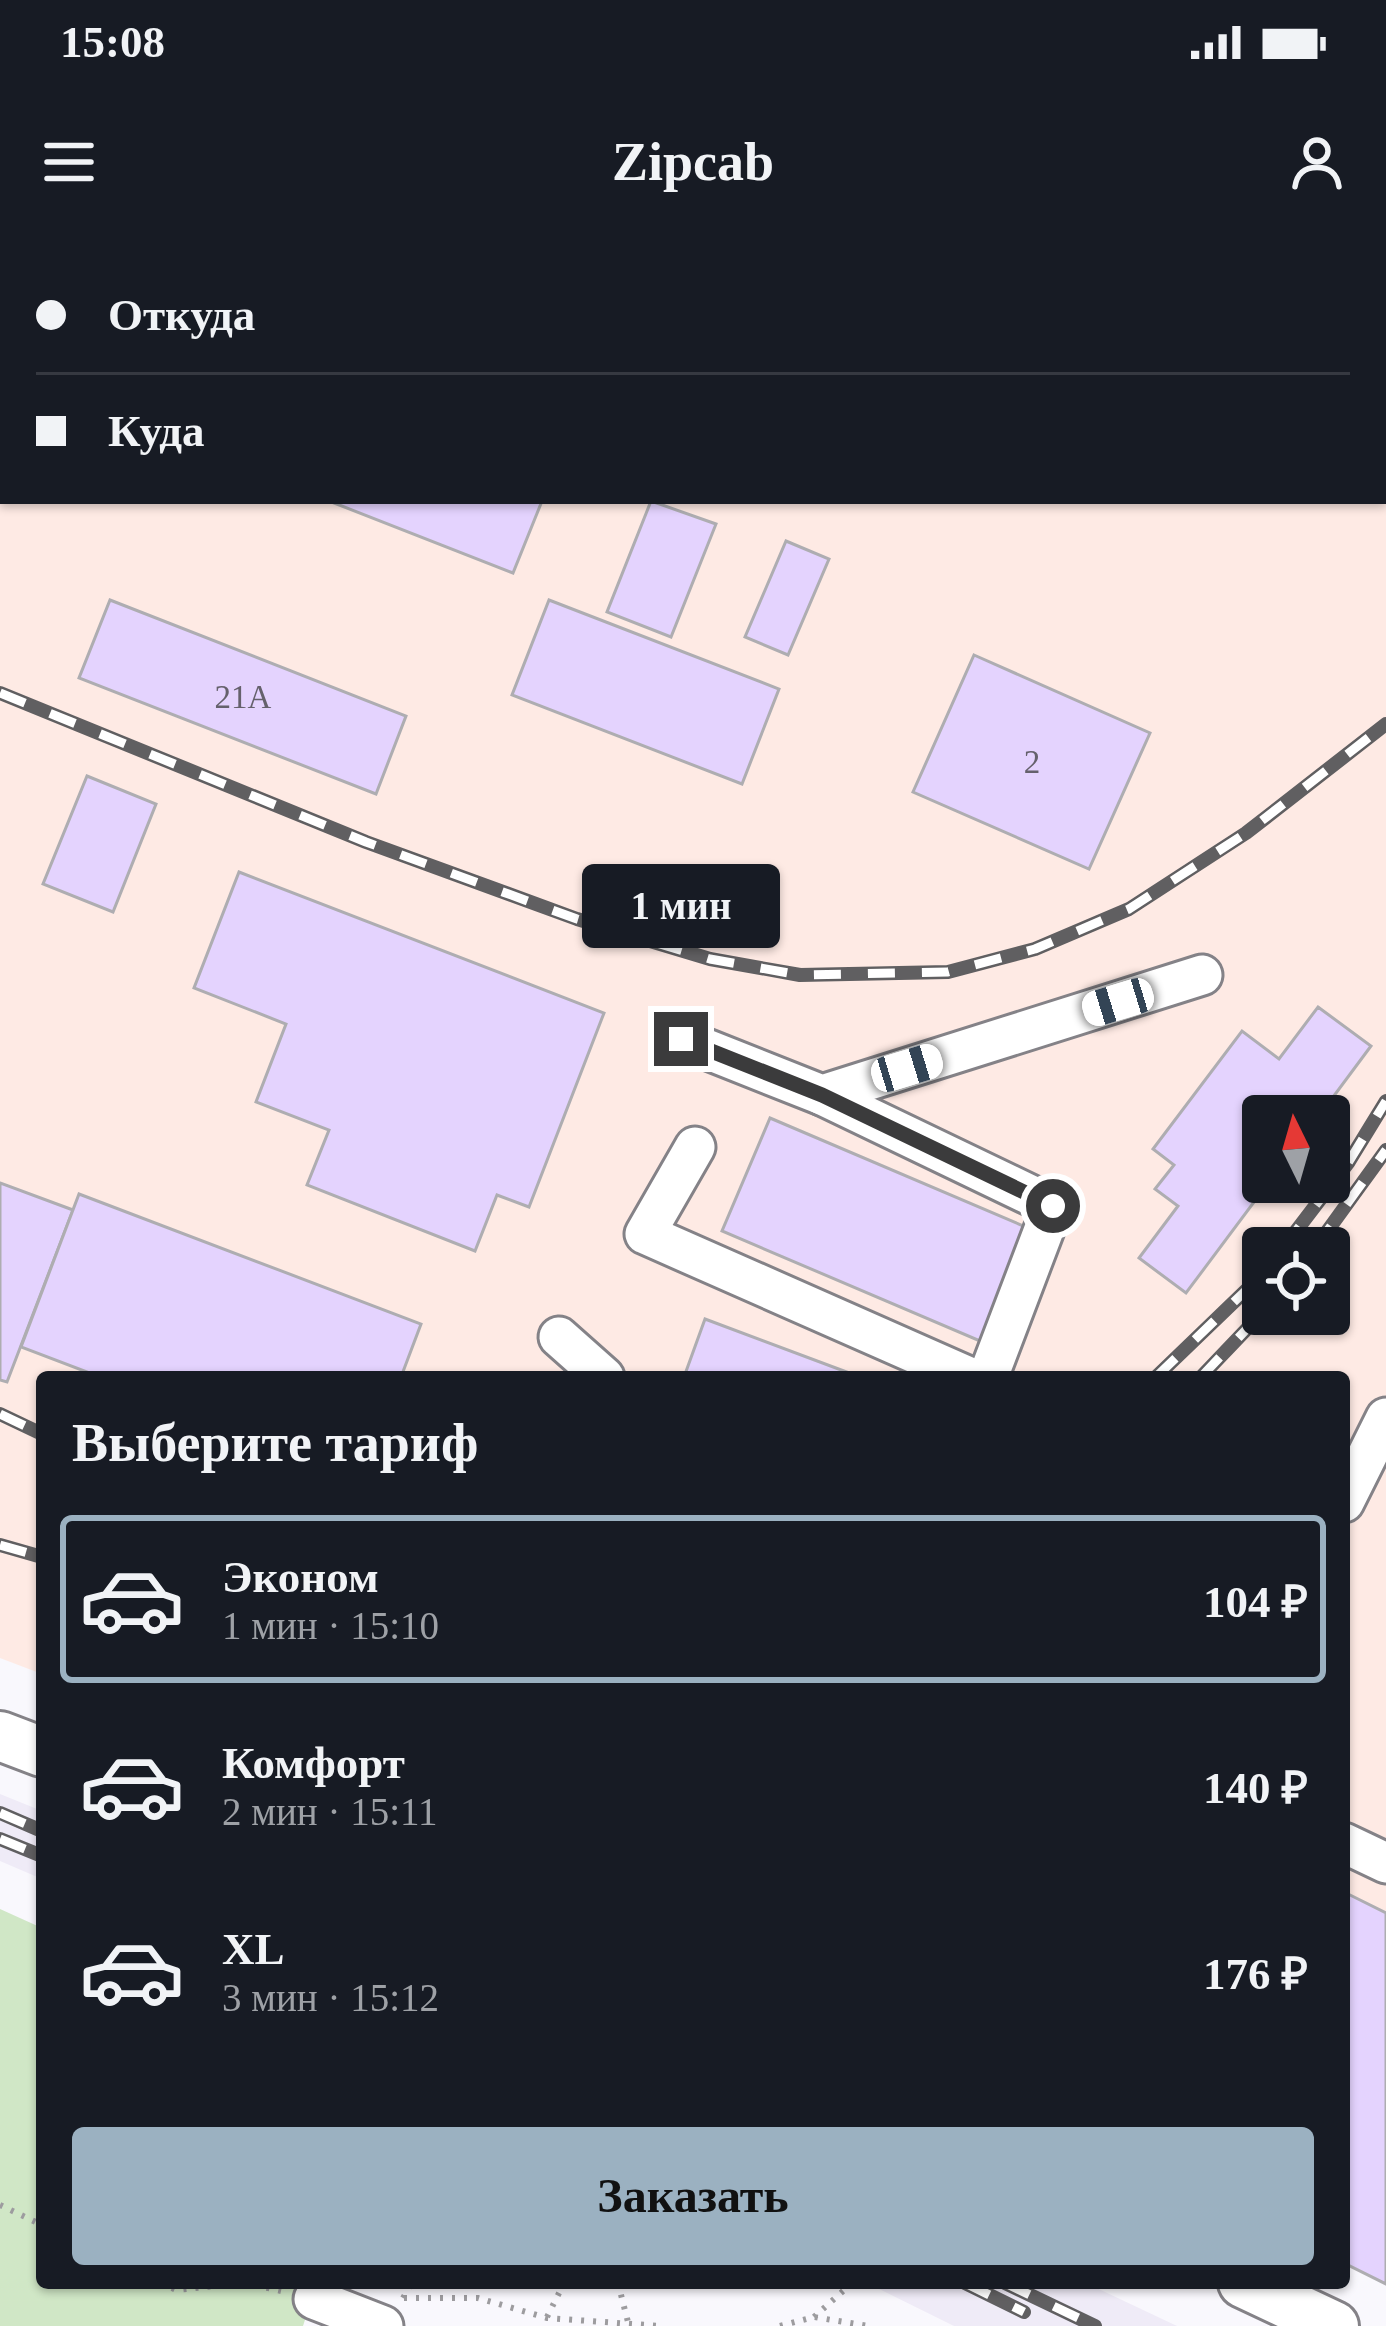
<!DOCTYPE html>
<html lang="ru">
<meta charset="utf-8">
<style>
:root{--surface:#171b24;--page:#20242c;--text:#f1f3f6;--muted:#9ea1a6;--line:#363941;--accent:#9bb1c1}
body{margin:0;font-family:Georgia,serif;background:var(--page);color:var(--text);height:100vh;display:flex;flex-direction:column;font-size:45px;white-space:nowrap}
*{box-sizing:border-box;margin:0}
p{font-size:39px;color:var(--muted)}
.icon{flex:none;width:66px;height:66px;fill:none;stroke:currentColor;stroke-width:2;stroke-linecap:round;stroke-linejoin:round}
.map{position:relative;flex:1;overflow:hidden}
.details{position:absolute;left:36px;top:1131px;width:1314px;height:918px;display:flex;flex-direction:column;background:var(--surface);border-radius:12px;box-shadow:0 3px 9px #0004}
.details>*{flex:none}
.guide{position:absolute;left:0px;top:0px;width:1386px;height:264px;box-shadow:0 3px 9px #0004;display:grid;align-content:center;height:264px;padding:0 36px;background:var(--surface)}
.needle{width:78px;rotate:355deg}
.fabs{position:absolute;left:1242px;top:855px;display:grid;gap:24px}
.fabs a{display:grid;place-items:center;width:108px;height:108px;border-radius:12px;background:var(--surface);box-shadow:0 3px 9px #0004;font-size:60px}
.end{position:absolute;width:54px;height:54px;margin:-27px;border:15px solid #3b3b3c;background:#fff;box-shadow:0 0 0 6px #fff}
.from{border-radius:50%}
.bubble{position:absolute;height:84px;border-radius:12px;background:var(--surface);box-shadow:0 3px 9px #0004;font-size:39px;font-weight:700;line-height:84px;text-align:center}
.car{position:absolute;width:36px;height:72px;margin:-36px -18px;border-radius:15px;box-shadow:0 0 9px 3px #0007;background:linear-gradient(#fff 24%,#345 0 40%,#fff 0 76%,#345 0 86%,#fff 0)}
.guide b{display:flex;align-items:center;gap:42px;height:114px;font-size:45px}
.guide b+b{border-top:3px solid var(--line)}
.guide i{width:30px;height:30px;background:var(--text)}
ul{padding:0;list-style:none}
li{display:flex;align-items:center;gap:36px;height:168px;margin:0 24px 18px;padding:0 12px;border:6px solid transparent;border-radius:12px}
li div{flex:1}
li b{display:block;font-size:45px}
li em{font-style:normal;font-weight:700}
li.on{border-color:var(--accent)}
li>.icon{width:108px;height:108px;stroke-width:1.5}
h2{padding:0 36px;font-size:54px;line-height:144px}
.button{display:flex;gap:24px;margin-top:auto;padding:24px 36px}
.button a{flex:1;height:138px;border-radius:12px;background:var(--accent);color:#111;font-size:48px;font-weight:700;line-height:138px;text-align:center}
.status{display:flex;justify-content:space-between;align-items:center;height:84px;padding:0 60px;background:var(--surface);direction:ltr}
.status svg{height:33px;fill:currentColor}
header{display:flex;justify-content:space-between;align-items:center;height:156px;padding:0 36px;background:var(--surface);font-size:54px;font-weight:700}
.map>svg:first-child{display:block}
.built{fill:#efebf7}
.industrial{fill:#feeae4;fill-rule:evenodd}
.green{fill:#d0e7c6}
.building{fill:#e4d3fe;stroke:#aeadb1;stroke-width:3}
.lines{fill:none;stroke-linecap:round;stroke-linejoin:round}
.minor-casing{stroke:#848287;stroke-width:45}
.major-casing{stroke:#848287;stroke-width:54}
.path{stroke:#9d9c9f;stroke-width:6;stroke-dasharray:3 9;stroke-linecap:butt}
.minor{stroke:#fff;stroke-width:39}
.major{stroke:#fff;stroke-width:48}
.rail-casing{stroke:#605f61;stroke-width:14}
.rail{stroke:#fff;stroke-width:9;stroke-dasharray:27;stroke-linecap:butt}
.route{stroke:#3b3b3c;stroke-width:15}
.labels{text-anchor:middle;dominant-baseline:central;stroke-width:12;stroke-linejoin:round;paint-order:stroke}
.number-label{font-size:33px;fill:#65616c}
</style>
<div class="status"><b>15:08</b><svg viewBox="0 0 49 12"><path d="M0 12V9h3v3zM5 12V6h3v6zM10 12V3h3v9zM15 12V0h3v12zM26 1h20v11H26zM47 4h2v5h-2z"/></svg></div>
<header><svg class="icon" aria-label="menu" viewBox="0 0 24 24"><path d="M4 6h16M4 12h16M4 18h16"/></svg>Zipcab<svg class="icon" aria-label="person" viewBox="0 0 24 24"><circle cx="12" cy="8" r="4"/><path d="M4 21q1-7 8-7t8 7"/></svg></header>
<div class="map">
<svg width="1386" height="2086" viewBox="0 0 1386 2086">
<rect width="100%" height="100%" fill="#f9f8fd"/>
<g class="built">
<path d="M0,1554L42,1571V1639L0,1621Z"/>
<path d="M867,2043H1086L1177,2086H954Z"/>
</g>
<path class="industrial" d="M0,0H1386V2044L1344,2023V1137H42V1434L0,1418ZM3,3H1383V261H3ZM1263,876H1329V942H1263ZM1263,1008H1329V1074H1263Z"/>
<path class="green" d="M0,1669L42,1688V2043H317L303,2086H0Z"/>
<g class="building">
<path d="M709,0H952L957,3H714Z"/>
<path d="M1087,0H1203L1211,3H1095Z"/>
<path d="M1275,0H1357L1274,3Z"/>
<path d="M329,261H542L513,333Z"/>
<path d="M651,261L716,284L671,397L607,372Z"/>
<path d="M786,301L829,319L788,415L745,397Z"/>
<path d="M110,360L406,476L376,554L79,438Z"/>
<path d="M549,360L779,449L742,544L512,455Z"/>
<path d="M974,415L1150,493L1089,629L913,552Z"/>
<path d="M87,536L156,564L113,672L43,644Z"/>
<path d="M239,632L604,773L529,967L497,955L475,1011L307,945L329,890L256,862L286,784L194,748Z"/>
<path d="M1318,767L1371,806L1319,876H1263V942H1269L1186,1053L1139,1018L1178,966L1155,949L1174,925L1153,909L1242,791L1279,819Z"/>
<path d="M770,878L1028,988L980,1101L722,991Z"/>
<path d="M0,943L73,970L7,1142L0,1140Z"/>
<path d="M79,954L421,1084L401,1137H100L21,1107Z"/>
<path d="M705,1079L860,1137H684Z"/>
<path d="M1344,1652L1386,1673V2044L1344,2023Z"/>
</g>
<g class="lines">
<defs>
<g id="minor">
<path d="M681,799L822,855L1202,735"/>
<path d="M822,855L1053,966L988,1137"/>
<path d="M695,907L645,994L969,1137"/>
<path d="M559,1097L604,1137"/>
<path d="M1344,1262L1386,1178"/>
<path d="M1344,1603L1386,1623"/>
<path d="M314,2059L383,2086"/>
</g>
<g id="major">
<path d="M0,1496L42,1512"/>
<path d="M1243,2043L1334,2086"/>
</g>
</defs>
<use href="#minor" class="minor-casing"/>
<use href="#major" class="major-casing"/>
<g class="path">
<path d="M0,1965L42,1985"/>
<path d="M161,2043L176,2050L246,2043L281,2051"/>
<path d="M618,2043L629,2086"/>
<path d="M403,2058L412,2043"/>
<path d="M404,2058H478L547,2078L661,2086"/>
<path d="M547,2077L564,2043"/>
<path d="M814,2077L852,2043"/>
<path d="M780,2086L814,2077L868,2086"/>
</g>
<use href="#minor" class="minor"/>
<use href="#major" class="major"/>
<defs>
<g id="rail">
<path d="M361,0L369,3"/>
<path d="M1383,119L1386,117"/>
<path d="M0,453L366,602L577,679L710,719L800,735L948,732L1035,709L1129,669L1246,593L1386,484"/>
<path d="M1283,1008L1348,923L1386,861"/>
<path d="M1315,1008L1386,910"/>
<path d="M1156,1137L1263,1034"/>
<path d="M1201,1137L1263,1072"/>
<path d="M0,1174L42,1194"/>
<path d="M0,1305L42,1317"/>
<path d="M0,1573L42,1591"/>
<path d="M0,1599L42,1616"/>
<path d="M965,2043L1024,2072"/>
<path d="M1005,2043L1095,2086"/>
</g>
</defs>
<use href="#rail" class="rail-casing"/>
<use href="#rail" class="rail"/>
</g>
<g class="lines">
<path class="route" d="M681,799L822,855L1053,966"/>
</g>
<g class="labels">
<g class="number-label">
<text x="243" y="457">21А</text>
<text x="1032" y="522">2</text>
</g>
</g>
</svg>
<div class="fabs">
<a><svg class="needle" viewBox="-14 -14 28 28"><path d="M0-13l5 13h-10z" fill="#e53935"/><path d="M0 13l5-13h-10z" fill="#9ea1a6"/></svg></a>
<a><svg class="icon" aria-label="locate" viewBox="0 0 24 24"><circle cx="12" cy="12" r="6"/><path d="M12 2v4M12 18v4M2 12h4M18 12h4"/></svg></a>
</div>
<i class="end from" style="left:1053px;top:966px"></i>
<i class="end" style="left:681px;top:799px"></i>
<div class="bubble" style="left:582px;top:624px;width:198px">1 мин</div>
<i class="car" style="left:1118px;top:762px;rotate:253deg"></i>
<i class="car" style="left:907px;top:828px;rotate:73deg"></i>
<div class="guide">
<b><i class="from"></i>Откуда</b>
<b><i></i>Куда</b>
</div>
<section class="details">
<h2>Выберите тариф</h2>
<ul>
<li class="on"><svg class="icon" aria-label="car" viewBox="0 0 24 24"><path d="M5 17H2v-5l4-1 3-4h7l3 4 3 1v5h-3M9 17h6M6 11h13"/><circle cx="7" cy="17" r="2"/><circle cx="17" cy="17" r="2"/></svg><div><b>Эконом</b><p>1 мин · 15:10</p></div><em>104 ₽</em></li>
<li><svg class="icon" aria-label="car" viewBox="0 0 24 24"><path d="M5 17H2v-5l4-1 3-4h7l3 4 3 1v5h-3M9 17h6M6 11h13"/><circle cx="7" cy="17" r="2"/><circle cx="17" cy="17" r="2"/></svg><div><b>Комфорт</b><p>2 мин · 15:11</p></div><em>140 ₽</em></li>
<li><svg class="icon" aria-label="car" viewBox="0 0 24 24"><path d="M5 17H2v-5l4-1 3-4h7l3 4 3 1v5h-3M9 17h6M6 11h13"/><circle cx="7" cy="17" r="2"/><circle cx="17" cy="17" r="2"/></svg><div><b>XL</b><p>3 мин · 15:12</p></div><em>176 ₽</em></li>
</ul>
<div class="button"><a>Заказать</a></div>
</section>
</div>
